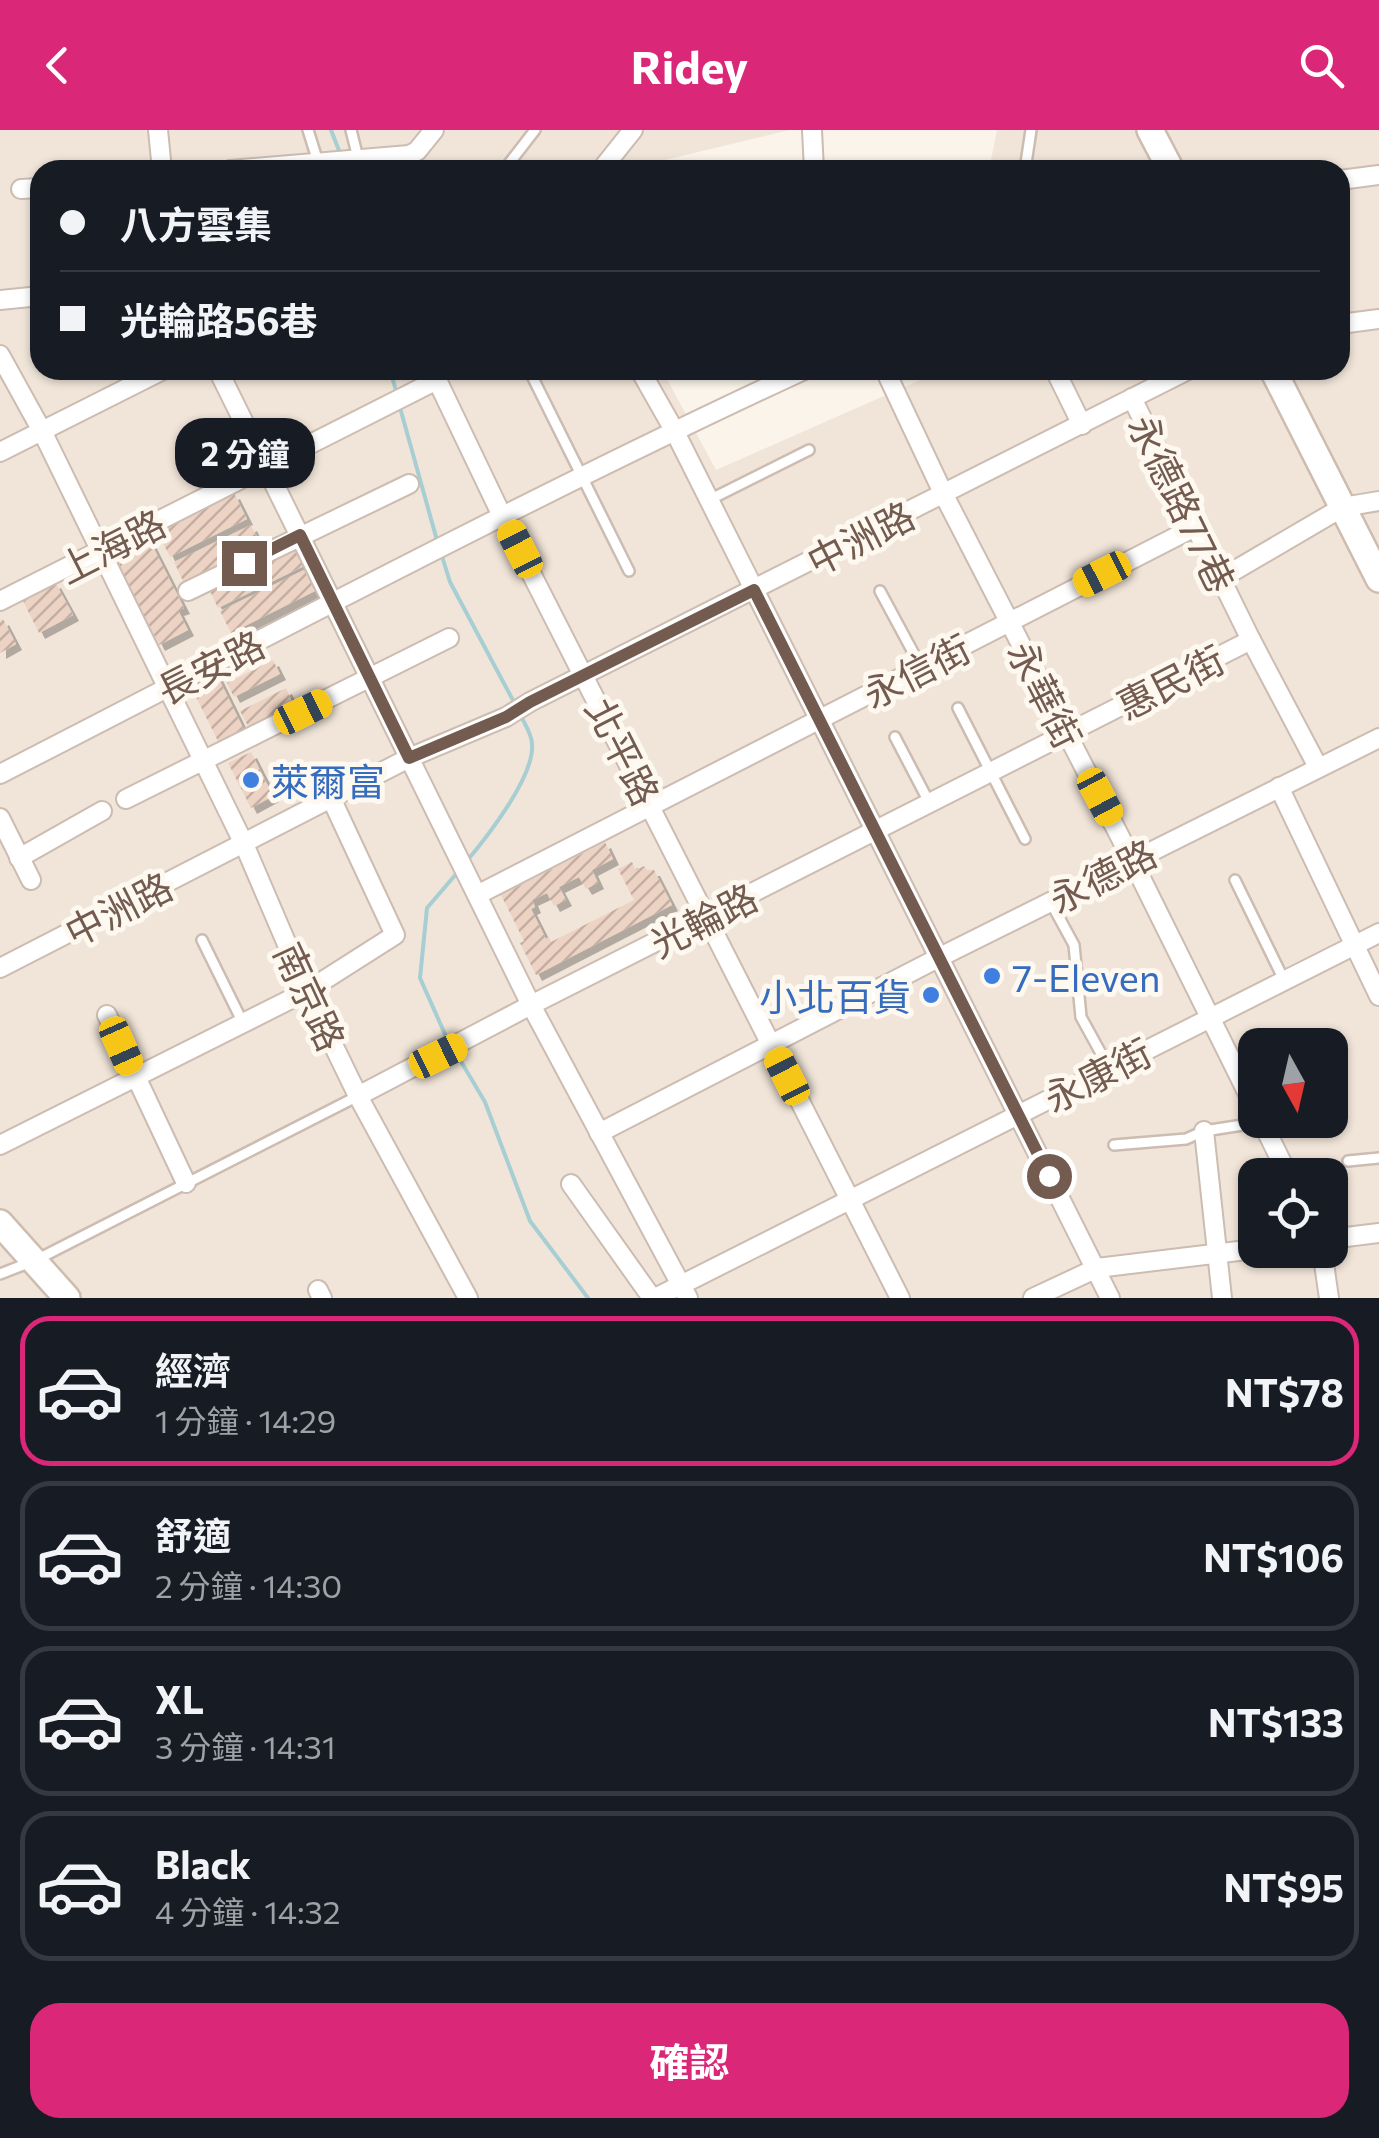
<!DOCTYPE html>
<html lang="zh-TW">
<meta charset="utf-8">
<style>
:root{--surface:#171b24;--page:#20242c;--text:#f1f3f6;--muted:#9ea1a6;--line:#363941;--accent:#db2777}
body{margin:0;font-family:Commissioner,"Noto Sans TC",sans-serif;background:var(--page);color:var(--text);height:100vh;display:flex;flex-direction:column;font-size:38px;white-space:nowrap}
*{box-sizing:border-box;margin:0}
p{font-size:32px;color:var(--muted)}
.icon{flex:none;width:55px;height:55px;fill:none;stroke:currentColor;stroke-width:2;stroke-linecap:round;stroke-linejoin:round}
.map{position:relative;height:1168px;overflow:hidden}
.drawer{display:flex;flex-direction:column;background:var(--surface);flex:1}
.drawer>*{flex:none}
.hud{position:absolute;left:30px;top:30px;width:1320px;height:220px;border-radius:30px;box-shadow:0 2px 8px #0004;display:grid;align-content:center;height:220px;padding:0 30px;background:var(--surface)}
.needle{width:65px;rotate:172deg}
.controls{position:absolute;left:1238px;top:898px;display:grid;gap:20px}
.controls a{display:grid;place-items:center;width:110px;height:110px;border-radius:20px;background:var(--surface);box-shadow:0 2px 8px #0004;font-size:50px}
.end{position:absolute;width:45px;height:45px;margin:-22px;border:12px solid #735b4f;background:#fff;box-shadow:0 0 0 5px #fff}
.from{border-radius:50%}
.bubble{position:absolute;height:70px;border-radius:30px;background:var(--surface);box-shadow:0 2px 8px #0004;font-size:32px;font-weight:700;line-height:70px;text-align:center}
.car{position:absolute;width:30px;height:60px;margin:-30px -15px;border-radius:12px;box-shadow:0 0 8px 2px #0007;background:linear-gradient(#f5c518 24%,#345 0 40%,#f5c518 0 76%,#345 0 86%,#f5c518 0)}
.hud b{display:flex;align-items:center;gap:35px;height:95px;font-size:38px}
.hud b+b{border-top:2px solid var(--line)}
.hud i{width:25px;height:25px;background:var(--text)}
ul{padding:18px 0 0;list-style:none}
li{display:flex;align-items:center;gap:30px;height:150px;margin:0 20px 15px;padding:0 10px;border:5px solid var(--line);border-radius:30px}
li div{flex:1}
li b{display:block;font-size:38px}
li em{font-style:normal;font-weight:700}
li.selected{border-color:var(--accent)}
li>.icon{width:90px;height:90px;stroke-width:1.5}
.button{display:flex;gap:20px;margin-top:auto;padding:20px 30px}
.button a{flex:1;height:115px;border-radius:30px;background:var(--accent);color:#fff;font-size:40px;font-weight:700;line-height:115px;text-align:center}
header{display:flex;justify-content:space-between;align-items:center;height:130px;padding:0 30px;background:var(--accent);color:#fff;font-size:45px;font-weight:700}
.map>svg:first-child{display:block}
.residential{fill:#f1e5d9;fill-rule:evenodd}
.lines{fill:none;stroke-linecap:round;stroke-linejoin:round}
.stream{stroke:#a7ced3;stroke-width:4}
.building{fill:url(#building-hatch);filter:url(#shadow)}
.lane-casing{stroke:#ccbcb1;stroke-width:14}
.street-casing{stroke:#ccbcb1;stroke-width:22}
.secondary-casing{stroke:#cebcae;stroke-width:30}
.lane{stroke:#fff;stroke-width:9}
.street{stroke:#fff;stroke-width:18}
.secondary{stroke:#fff;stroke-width:25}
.route{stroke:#735b4f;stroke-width:12}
.shop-dot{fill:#3f7fe0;stroke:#fdf8f0;stroke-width:4}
.labels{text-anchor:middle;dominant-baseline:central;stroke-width:10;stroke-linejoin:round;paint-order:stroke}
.street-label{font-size:38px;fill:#735b4f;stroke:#fdf8f0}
.shop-label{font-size:38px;fill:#366cbe;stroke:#fdf8f0;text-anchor:start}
</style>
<header><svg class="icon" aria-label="back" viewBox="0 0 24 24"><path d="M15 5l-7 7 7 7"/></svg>Ridey<svg class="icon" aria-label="search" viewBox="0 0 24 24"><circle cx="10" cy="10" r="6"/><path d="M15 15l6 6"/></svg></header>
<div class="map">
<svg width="1379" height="1168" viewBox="0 0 1379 1168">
<defs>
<pattern id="building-hatch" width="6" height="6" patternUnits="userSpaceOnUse" patternTransform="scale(2.5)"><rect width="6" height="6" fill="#edd3c4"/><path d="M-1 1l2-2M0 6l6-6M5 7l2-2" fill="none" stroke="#c4aea2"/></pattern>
<filter id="shadow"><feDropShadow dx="6" dy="6" stdDeviation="0" flood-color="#0004"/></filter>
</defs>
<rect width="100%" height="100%" fill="#fbf4ea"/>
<path class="residential" d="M0,0H790L623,40H40V240H662L716,340L943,240H1340V40H989L997,0H1379V1168H0ZM1255,915H1330V990H1255ZM1255,1045H1330V1120H1255Z"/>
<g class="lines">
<g class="stream">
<path d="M331,0L340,23"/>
<path d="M390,240L397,264"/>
<path d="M399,274L438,414"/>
<path d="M441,423L450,452L516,576"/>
<path d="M466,732C487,707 535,646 532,614C532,604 524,593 520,584"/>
<path d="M448,911L420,848L427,778L457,743"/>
<path d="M456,923L485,972L530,1091L588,1168"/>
</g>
</g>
<g class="building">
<path d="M234,363L247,389L170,427L157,401Z"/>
<path d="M251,395L264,421L187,459L174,432Z"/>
<path d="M148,407L184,478L178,480L188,500L159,515L116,430L119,421Z"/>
<path d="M298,410L310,433L218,478L207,455Z"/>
<path d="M304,440L315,461L231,503L220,481Z"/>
<path d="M55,452L73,485L39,503L22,469Z"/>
<path d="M3,489L16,514L0,523V491Z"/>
<path d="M273,530L280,544L234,567L227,553Z"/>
<path d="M217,545L247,606L222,619L191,557Z"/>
<path d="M286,558L293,574L248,596L240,581Z"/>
<path d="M251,622L273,666L251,678L228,633Z"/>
<path d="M605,712L613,729L592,740L598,753L586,759L579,747L559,757L566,770L554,776L547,763L532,770L535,777L531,779L546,809L549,807L551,812L634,770L618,739L632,732L636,740L644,736L647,740H654L672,775L536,845L520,813L524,811L501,765Z"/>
</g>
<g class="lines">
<defs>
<g id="lane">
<path d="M308,0L318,32"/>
<path d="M351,0L361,40"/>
<path d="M504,40L535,0"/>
<path d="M1025,40L1031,0"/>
<path d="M529,240L629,441"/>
<path d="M709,370L809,320"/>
<path d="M880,461L921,537"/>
<path d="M958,578L1025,709"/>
<path d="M895,607L930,674"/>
<path d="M1235,750L1284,850"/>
<path d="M1050,771L1074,815L1081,887L1109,938"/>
<path d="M202,810L243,893"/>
<path d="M1114,1015L1186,1009L1204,1001L1262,992"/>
<path d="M1348,1031L1379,1028"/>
<path d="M0,1144L36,1130L358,966"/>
</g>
<g id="street">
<path d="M158,0L162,40"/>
<path d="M812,0L814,40"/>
<path d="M230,40L409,25L417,21L434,0"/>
<path d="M601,40L633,0"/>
<path d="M1340,50L1379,45"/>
<path d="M21,59L40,58"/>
<path d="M0,170L40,166"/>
<path d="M1340,194L1379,189"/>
<path d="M0,225L42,301L244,714L307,861L358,966L468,1168"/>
<path d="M218,240L531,875L688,1168"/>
<path d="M437,240V250L503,388L900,1168"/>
<path d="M640,240L674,300L1110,1168"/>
<path d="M885,240L944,365L1132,730L1255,978"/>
<path d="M1055,240L1082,295"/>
<path d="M1132,268L1251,510L1318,637"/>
<path d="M0,322L163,240"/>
<path d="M1220,449L1343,377L1379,371"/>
<path d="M188,461L409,354"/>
<path d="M0,471L437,250"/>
<path d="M0,644C267,507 532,366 804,240"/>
<path d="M1279,657L1379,866"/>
<path d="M126,669L449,508"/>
<path d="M0,688L31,750"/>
<path d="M19,728L102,681"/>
<path d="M477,765L1195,397"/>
<path d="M0,838L409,628L506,587L530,572L1188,240"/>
<path d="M107,885L186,1053"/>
<path d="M358,966L531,875L1251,510"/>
<path d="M1261,990L1288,1045"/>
<path d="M1204,1001L1222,1168"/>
<path d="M599,1003L940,827L1379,608"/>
<path d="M0,1015L307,861L395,805L331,668"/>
<path d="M571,1054L652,1168"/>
<path d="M1330,1109L1379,1103"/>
<path d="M1322,1120L1329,1168"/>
<path d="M318,1160L322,1168"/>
<path d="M655,1168L1379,803"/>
<path d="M1033,1168L1097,1138L1255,1119"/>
</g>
<g id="secondary">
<path d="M1150,0L1171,40"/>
<path d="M1273,240L1379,449"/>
<path d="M0,1093L67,1168"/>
</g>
</defs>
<use href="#lane" class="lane-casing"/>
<use href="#street" class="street-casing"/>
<use href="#secondary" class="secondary-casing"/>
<use href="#lane" class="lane"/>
<use href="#street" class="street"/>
<use href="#secondary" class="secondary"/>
</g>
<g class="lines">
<path class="route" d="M244,433L300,405L409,628L506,587L530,572L754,460L1049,1046"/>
</g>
<g class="shop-dot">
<circle cx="251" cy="650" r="10"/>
<circle cx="992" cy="846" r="10"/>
<circle cx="931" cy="865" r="10"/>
</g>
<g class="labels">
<g class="street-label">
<text transform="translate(1183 373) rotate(64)">永德路77巷</text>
<text transform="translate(860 407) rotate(-27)">中洲路</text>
<text transform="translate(111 415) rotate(-27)">上海路</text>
<text transform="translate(210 536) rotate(-27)">長安路</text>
<text transform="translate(916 540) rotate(-27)">永信街</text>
<text transform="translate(1170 551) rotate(-27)">惠民街</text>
<text transform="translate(1046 564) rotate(63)">永華街</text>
<text transform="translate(624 621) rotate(63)">北平路</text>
<text transform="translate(1102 745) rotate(-27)">永德路</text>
<text transform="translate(118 778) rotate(-27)">中洲路</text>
<text transform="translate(703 789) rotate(-27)">光輪路</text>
<text transform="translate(311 866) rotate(65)">南京路</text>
<text transform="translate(1097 944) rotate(-27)">永康街</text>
</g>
<g class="shop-label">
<text x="271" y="650">萊爾富</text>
<text x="1012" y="846">7-Eleven</text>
<text x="911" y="865" text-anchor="end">小北百貨</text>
</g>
</g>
</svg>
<div class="controls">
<a><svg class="needle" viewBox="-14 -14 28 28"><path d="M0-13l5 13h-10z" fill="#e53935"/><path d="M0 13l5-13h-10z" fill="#9ea1a6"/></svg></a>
<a><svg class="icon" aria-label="locate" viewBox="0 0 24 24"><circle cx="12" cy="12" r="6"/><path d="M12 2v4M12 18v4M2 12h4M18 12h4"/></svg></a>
</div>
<i class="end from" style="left:1049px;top:1046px"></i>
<i class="end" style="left:244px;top:433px"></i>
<div class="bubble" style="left:175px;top:288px;width:140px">2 分鐘</div>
<i class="car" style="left:520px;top:419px;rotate:333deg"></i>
<i class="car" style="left:1102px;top:444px;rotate:243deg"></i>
<i class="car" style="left:303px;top:582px;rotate:64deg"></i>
<i class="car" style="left:1100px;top:667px;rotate:152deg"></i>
<i class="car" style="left:121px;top:916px;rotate:156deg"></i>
<i class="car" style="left:438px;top:926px;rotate:64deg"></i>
<i class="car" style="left:787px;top:946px;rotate:333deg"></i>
<div class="hud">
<b><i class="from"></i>八方雲集</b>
<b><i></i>光輪路56巷</b>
</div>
</div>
<section class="drawer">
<ul>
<li class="selected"><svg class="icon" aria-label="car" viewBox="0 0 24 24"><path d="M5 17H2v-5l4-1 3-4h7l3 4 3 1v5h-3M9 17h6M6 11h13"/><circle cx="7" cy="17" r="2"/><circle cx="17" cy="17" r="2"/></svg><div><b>經濟</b><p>1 分鐘 · 14:29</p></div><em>NT$78</em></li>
<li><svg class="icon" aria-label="car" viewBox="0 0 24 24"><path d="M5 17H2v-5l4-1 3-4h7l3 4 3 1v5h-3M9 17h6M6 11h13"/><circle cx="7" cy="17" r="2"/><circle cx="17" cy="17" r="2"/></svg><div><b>舒適</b><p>2 分鐘 · 14:30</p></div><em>NT$106</em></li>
<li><svg class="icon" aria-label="car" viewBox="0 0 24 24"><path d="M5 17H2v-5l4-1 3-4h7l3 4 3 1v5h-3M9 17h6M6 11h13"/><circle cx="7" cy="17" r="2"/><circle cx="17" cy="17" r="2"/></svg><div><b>XL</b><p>3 分鐘 · 14:31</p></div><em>NT$133</em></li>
<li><svg class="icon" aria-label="car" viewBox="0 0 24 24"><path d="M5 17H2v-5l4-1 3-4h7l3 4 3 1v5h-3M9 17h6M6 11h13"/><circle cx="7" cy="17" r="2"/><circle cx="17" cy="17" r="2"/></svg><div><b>Black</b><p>4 分鐘 · 14:32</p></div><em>NT$95</em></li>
</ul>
<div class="button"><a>確認</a></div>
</section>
